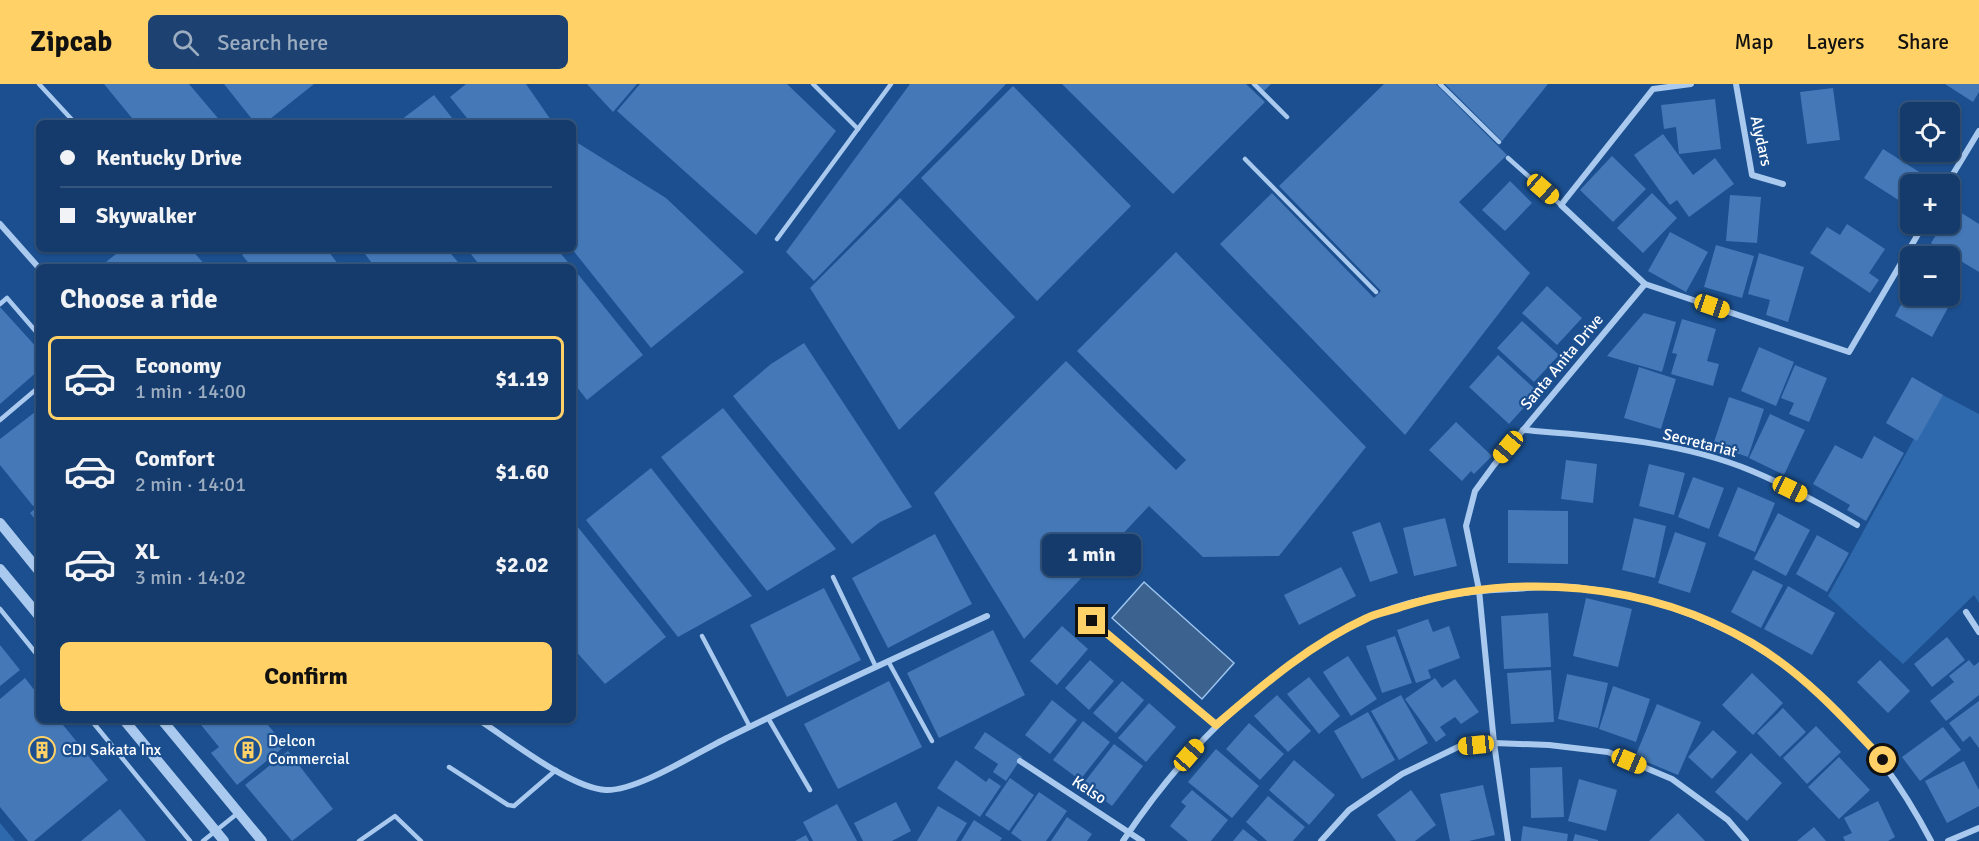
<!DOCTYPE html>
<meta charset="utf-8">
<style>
:root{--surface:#143b6b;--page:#1d4271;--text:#f1f3f6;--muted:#9dadc1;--line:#33557e;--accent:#ffd166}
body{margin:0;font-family:Signika,sans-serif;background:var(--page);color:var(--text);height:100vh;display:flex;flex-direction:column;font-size:22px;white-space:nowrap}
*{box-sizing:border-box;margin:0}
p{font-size:20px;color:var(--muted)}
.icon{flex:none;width:33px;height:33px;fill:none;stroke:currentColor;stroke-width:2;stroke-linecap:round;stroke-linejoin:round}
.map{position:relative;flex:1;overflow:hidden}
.details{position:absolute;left:36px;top:180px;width:540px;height:459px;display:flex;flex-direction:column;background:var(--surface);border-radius:9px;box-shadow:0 2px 4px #0004,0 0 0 2px var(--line)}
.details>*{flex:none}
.top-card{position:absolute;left:36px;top:36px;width:540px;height:132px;border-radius:9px;box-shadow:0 2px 4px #0004,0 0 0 2px var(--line);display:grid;align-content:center;height:132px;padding:0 24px;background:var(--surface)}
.buttons{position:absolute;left:1900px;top:18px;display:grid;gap:12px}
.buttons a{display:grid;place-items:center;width:60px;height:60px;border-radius:9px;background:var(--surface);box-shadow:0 2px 4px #0004,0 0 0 2px var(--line);font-size:30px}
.end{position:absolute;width:27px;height:27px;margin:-14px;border:8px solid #ffd166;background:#111;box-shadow:0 0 0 3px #111}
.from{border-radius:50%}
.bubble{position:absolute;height:42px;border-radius:9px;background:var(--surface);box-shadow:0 2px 4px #0004,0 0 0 2px var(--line);font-size:20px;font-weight:700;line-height:42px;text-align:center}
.car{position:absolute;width:18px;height:36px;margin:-18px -9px;border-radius:8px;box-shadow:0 0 4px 2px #0007;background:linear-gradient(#f5c518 24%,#345 0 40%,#f5c518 0 76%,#345 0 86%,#f5c518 0)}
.top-card b{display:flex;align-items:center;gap:21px;height:57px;font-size:22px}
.top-card b+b{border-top:2px solid var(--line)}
.top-card i{width:15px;height:15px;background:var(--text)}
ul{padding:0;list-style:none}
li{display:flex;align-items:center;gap:18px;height:84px;margin:0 12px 9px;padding:0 12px;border:3px solid transparent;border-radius:9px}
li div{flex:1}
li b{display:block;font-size:22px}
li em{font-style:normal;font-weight:700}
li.active{border-color:var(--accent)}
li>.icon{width:54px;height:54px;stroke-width:1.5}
h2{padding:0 24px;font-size:27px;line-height:72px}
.button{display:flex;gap:12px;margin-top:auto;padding:12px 24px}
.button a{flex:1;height:69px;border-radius:9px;background:var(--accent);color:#111;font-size:24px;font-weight:700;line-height:69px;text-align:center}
header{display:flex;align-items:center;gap:36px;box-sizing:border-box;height:84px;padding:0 30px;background:var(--accent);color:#111}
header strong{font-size:28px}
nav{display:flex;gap:33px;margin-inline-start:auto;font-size:21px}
.search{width:420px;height:54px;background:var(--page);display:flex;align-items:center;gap:15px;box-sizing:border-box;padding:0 21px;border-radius:9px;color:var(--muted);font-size:22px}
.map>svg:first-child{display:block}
.green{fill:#2e69ad}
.water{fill:#3c6290;stroke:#9cc4f0;stroke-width:1.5}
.building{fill:#4478b7}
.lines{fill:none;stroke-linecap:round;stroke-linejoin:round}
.service{stroke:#a9c9ee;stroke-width:4.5}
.minor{stroke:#a9c9ee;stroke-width:6}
.tertiary{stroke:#a9c9ee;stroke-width:10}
.route{stroke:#ffd166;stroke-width:8}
.labels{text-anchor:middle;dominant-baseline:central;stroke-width:4.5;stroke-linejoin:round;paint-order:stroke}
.street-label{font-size:16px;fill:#fff;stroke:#1b4f8f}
.poi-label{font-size:16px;fill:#fff;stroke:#1b4f8f;text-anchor:start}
</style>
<header>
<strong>Zipcab</strong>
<div class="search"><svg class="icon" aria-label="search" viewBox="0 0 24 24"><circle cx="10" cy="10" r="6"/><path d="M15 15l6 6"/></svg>Search here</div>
<nav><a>Map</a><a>Layers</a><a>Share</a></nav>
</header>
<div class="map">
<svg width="1979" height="757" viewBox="0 0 1979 757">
<rect width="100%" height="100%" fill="#1b4f8f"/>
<g class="green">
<path d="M1939,309L1979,330V519L1974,511L1903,580L1828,512Z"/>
<path d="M0,739L15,757H0Z"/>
</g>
<path class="water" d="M1144,498L1234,579L1202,615L1112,534Z"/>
<g class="building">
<path d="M104,0H189L222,39H136Z"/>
<path d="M224,0H314L265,39H255Z"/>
<path d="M466,0H526L553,39H471L450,13Z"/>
<path d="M587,0H637L613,28Z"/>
<path d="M640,0H787L836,47L756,151L617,27Z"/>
<path d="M910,0H1006L814,197L786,168Z"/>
<path d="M1062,0H1246L1265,18L1173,110Z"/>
<path d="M1257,0H1271L1264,7Z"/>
<path d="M1384,0H1436L1507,71L1459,118L1530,189L1405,351L1220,160L1272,109L1374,214L1381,207L1279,102Z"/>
<path d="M1445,0H1548L1502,57Z"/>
<path d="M1945,0H1979V8L1973,18Z"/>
<path d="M1013,2L1131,122L1037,217L921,94Z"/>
<path d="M1833,4L1840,56L1807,60L1800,8Z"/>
<path d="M434,11L456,39H397Z"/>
<path d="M1715,15L1721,65L1679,70L1676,43L1664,45L1661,21Z"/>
<path d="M1663,50L1693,91L1715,74L1734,100L1689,133L1677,116L1670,121L1634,71Z"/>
<path d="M573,56L666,114L744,188L651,264L572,165Z"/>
<path d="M1883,65L1932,96L1929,100H1911V124L1864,94Z"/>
<path d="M1612,72L1646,105L1613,138L1580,106Z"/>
<path d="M1510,97L1532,119L1505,147L1482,126Z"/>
<path d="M1652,109L1677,134L1643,169L1617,144Z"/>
<path d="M1730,111L1761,113L1757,159L1726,157Z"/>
<path d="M900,114L1015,233L899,346L810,204Z"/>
<path d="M1952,123L1979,140V188L1931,159L1943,140H1950Z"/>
<path d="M1847,140L1885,165L1869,189L1879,196L1870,209L1810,169L1827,143L1840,151Z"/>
<path d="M1670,148L1708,168L1686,208L1648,187Z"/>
<path d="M1716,161L1754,172L1742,214L1704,203Z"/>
<path d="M122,165H191L207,183H100Z"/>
<path d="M250,165H327L340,183H252L242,171Z"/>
<path d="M361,165H447L462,183H375Z"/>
<path d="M467,165H557L572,183H481Z"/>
<path d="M1176,168L1366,363L1279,472L1203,473L1149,422L1024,555L934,409L1066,277L1176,386L1186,376L1077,267Z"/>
<path d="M1759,169L1804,183L1788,238L1766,231L1770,216L1748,210Z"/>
<path d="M573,184L643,271L587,316L573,298Z"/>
<path d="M1950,194L1961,200L1932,253L1895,232L1911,202V212H1950Z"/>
<path d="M1547,202L1582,234L1557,261L1522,229Z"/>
<path d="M0,223L39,266V286L0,320Z"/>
<path d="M1644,229L1676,238L1662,288L1607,272Z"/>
<path d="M1682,235L1716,245L1707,277L1719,280L1713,302L1671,290L1677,270L1672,269Z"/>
<path d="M1522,237L1559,271L1534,298L1497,264Z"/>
<path d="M804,259L912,423L880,438L852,460L733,312L771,280Z"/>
<path d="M1759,263L1794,278L1776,322L1741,307Z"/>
<path d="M1498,271L1538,308L1509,340L1469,303Z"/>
<path d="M1795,281L1827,294L1809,338L1789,330L1794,319L1781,314Z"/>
<path d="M1639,283L1676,295L1661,345L1624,334Z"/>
<path d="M1912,293L1943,311L1917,357L1886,339Z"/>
<path d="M1729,313L1764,325L1748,373L1713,361Z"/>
<path d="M723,324L836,465L767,507L661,373Z"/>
<path d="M39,325V418L33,422L0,381V355Z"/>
<path d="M1770,330L1805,346L1784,391L1749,374Z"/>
<path d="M1456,338L1492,372L1474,390L1471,387L1462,397L1429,366Z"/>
<path d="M1874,352L1904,369L1866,437L1847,426L1850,421L1813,400L1835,361L1862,375Z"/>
<path d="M1566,376L1597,380L1593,419L1561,415Z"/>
<path d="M1649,380L1685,389L1674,431L1639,422Z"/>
<path d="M651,384L752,512L678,553L586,436Z"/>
<path d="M1693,393L1724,404L1709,445L1678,433Z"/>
<path d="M1738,403L1775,419L1755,468L1718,452Z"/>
<path d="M39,421V440L30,429Z"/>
<path d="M1508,426L1568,427V480L1508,479Z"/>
<path d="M1778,429L1810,446L1786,492L1754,475Z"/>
<path d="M1445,434L1457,482L1414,492L1403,444Z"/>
<path d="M1634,434L1666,442L1655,494L1622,486Z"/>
<path d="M573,437L666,553L605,600L573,564Z"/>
<path d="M1380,438L1398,489L1370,498L1352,448Z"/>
<path d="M1675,448L1706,459L1690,509L1658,499Z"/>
<path d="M935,450L972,520L888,564L852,494Z"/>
<path d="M1817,451L1849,469L1827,508L1796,490Z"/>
<path d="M1341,483L1356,512L1299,541L1284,511Z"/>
<path d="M1753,486L1783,501L1761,544L1731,528Z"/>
<path d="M1788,502L1835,529L1812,571L1764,545Z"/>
<path d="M824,504L861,576L787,613L750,541Z"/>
<path d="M1586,514L1632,525L1618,583L1573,572Z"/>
<path d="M1548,529L1551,583L1504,585L1501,532Z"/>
<path d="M1428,535L1433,548L1449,542L1460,574L1428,586L1431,594L1416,599L1397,546Z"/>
<path d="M1062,542L1088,565L1057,601L1030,577Z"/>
<path d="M993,546L1025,611L939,654L907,589Z"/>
<path d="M1395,552L1412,599L1382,609L1366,562Z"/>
<path d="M1947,553L1965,576L1932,603L1914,580Z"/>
<path d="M0,561L20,586L0,602Z"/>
<path d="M1348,572L1377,615L1351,632L1323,588Z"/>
<path d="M1090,576L1114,597L1089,626L1065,604Z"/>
<path d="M1880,576L1910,607L1888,629L1857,598Z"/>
<path d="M1969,576L1974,582L1979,578V611L1946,637L1930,617L1954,598L1949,592Z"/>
<path d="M1551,586L1554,638L1511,640L1507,589Z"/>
<path d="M1752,589L1783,619L1753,651L1722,621Z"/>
<path d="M1567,590L1608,599L1598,644L1558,635Z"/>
<path d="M1309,593L1340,632L1319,650L1287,610Z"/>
<path d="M25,594L39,612V636H59L108,696L34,757H28L0,723V615Z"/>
<path d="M1435,594L1442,604L1455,595L1479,628L1461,640L1455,633L1440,643L1446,651L1436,658L1405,615Z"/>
<path d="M889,597L922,663L838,705L804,640Z"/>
<path d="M1122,597L1144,616L1116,649L1093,629Z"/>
<path d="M1613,602L1650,615L1636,658L1599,645Z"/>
<path d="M1277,611L1311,647L1288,668L1254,632Z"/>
<path d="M1401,611L1428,659L1399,676L1371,627Z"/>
<path d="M1052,616L1077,636L1050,670L1025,651Z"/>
<path d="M1979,617V664L1970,652L1963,658L1949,639Z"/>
<path d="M1149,619L1176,643L1146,678L1118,654Z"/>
<path d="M1657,620L1701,638L1678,691L1635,673Z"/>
<path d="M1783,624L1806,648L1780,673L1757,649Z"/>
<path d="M1368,628L1395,676L1362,695L1334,647Z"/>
<path d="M197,636H264L285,662L237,701L211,669L219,663Z"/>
<path d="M1083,637L1110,658L1080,696L1053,676Z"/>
<path d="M1249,639L1284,670L1260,696L1226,665Z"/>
<path d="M1816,642L1841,668L1807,700L1783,674Z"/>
<path d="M1943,643L1961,666L1920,697L1902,673Z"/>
<path d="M1713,646L1737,668L1712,695L1688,673Z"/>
<path d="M985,648L1022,673L1006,697L993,688L998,680L974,664Z"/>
<path d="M1114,660L1143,682L1112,722L1083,700Z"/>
<path d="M1216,665L1259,702L1232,734L1188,698Z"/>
<path d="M288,667L333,725L292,757L245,701Z"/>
<path d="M1751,669L1782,699L1747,737L1715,708Z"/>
<path d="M1839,673L1870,706L1839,735L1808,703Z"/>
<path d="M956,676L986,698L989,694L1001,702L980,733L937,704Z"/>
<path d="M1294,676L1335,711L1309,741L1269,706Z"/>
<path d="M1964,677L1979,706V722L1947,739L1925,697Z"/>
<path d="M1562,683L1564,733L1531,734L1530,684Z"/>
<path d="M1010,694L1034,711L1009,747L985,731Z"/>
<path d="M1579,695L1617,706L1606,747L1568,737Z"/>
<path d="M1483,701L1495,751L1469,757H1450L1440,710Z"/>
<path d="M1192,706L1228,736L1211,757H1188L1170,742L1186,722L1181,718Z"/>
<path d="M1411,706L1436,741L1415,757H1396L1377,731Z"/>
<path d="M1039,708L1067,727L1046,757H1022L1011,749Z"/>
<path d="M1268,712L1305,743L1293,757H1267L1246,738Z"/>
<path d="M1878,717L1895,753L1888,757H1845L1843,753L1852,749L1844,734Z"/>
<path d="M896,718L911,747L892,757H863L854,739Z"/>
<path d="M837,720L857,757H813L803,738Z"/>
<path d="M938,722L967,739L956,757H917Z"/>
<path d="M120,725L146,757H81Z"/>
<path d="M1678,729L1705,757H1649Z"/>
<path d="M1067,733L1092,750L1087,757H1051Z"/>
<path d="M974,736L1002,754L1000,757H961Z"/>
<path d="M1523,742L1568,750L1567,757H1521Z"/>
<path d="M1814,743L1826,757H1797Z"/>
<path d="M1243,745L1258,757H1233Z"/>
<path d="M1575,750L1598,756V757H1573Z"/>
<path d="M806,751L809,757H795Z"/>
</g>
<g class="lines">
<g class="service">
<path d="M39,0L75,39"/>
<path d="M813,0L858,45"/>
<path d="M1254,0L1287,33"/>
<path d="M1440,0L1499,58"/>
<path d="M1508,74L1561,121"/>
<path d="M1245,75L1376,208"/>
<path d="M777,155L891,0"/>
<path d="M0,220L7,214L39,251"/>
<path d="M0,336L39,303"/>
<path d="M833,493L876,583"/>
<path d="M0,525L39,573"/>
<path d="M702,552L750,643"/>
<path d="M888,577L932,657"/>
<path d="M768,634L810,706"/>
<path d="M91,636L190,757"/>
<path d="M449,683L508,721L514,722L556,686"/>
<path d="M203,757L238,729"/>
<path d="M359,757L395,732L421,757"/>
</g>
<g class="minor">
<path d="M1691,0L1653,5L1561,121L1645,200L1849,268L1924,140"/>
<path d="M1736,0L1752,91L1783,100"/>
<path d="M1947,100L1979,47"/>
<path d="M0,140L39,184"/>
<path d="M1523,346C1599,352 1680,357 1752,387C1788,402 1823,421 1857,441"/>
<path d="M1966,528L1979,548"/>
<path d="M1092,537L1216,641"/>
<path d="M479,636C510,656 570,704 606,706C639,707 699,667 731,652C816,610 901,571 987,532"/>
<path d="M1020,677L1142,757"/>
<path d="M1123,757C1185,664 1265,584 1366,535C1410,513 1465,507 1513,505C1533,504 1554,501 1574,503C1738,520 1856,613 1931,757"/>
<path d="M1321,757L1349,726L1402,690L1458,663L1494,659L1549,661L1608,668L1672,695L1728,736L1746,757"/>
<path d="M1508,757L1494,659L1479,506L1466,442L1475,407L1494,381L1645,200"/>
<path d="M1948,757L1979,744"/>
</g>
<g class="tertiary">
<path d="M0,439L39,487"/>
<path d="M0,485L39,532"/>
<path d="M124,636L224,757"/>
<path d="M162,636L262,757"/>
</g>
</g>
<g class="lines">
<path class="route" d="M1092,537L1216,641C1263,601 1310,560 1367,534C1377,529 1390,527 1401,523C1515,487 1649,498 1752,559C1803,589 1843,633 1883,676"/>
</g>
<defs>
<symbol id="building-ring" viewBox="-11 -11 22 22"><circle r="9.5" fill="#1b4f8f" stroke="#ffd166" stroke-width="1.5"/><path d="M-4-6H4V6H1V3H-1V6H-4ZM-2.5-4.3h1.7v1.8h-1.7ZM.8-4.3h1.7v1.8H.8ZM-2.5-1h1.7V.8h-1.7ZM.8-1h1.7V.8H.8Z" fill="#ffd166"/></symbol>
</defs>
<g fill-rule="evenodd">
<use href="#building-ring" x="27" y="651" width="30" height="30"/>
<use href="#building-ring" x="233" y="651" width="30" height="30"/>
</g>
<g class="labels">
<g class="street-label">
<text transform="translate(1761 57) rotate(77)">Alydars</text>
<text transform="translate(1562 278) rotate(-50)">Santa Anita Drive</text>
<text transform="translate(1700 359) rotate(14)">Secretariat</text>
<text transform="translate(1089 706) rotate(33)">Kelso</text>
</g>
<g class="poi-label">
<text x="268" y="657">Delcon<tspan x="268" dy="18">Commercial</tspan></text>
<text x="62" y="666">CDI Sakata Inx</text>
</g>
</g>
</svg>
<div class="buttons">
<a><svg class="icon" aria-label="locate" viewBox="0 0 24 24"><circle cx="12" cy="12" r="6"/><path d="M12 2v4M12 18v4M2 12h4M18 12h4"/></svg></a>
<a>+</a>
<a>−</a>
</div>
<i class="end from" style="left:1883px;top:676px"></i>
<i class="end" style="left:1092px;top:537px"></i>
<div class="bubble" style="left:1042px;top:450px;width:99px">1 min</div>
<i class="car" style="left:1543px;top:105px;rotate:131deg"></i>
<i class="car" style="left:1712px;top:222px;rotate:109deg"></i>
<i class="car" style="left:1508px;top:363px;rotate:220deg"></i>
<i class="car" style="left:1790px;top:405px;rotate:115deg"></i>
<i class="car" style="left:1476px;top:661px;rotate:264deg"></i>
<i class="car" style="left:1189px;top:671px;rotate:41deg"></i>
<i class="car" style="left:1629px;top:677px;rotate:113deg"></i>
<div class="top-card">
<b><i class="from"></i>Kentucky Drive</b>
<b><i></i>Skywalker</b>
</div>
<section class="details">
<h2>Choose a ride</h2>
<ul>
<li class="active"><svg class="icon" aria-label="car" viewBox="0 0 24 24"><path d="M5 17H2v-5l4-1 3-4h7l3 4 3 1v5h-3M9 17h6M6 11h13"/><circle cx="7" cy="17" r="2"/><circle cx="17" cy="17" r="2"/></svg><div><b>Economy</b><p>1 min · 14:00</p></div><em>$1.19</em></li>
<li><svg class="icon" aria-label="car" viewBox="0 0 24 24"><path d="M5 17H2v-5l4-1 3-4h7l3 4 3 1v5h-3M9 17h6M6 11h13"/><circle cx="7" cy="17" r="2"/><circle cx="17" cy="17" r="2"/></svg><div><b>Comfort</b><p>2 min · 14:01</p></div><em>$1.60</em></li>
<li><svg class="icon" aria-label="car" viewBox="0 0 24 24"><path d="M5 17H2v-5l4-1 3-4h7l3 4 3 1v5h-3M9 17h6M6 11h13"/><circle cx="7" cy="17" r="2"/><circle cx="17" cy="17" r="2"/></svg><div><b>XL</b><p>3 min · 14:02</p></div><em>$2.02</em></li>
</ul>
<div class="button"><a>Confirm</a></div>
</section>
</div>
